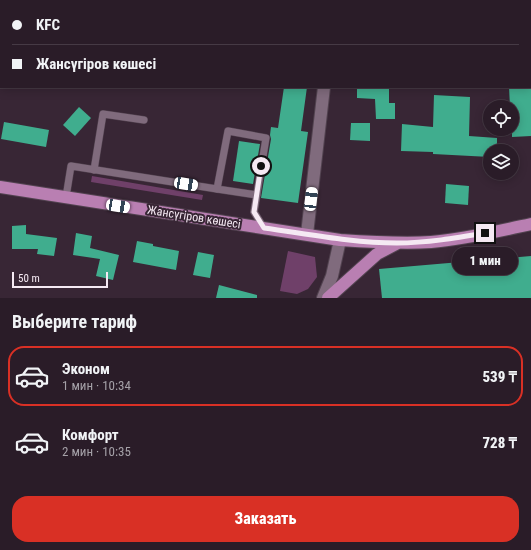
<!DOCTYPE html>
<html lang="ru">
<meta charset="utf-8">
<style>
:root{--surface:#2a1c28;--page:#362934;--text:#f1f3f6;--muted:#a5a1a8;--line:#463a45;--accent:#d93025}
body{margin:0;font-family:"Roboto Condensed",sans-serif;background:var(--page);color:var(--text);height:100vh;display:flex;flex-direction:column;font-size:15px;white-space:nowrap}
*{box-sizing:border-box;margin:0}
p{font-size:13px;color:var(--muted)}
.icon{flex:none;width:22px;height:22px;fill:none;stroke:currentColor;stroke-width:2;stroke-linecap:round;stroke-linejoin:round}
.map{position:relative;height:298px;overflow:hidden}
.sheet{display:flex;flex-direction:column;background:var(--surface);flex:1}
.sheet>*{flex:none}
.top-card{position:absolute;left:0px;top:0px;width:531px;height:88px;box-shadow:0 2px 10px #0003,0 0 0 1px var(--line);display:grid;align-content:center;height:88px;padding:0 12px;background:var(--surface)}
.controls{position:absolute;left:483px;top:100px;display:grid;gap:8px}
.controls a{display:grid;place-items:center;width:36px;height:36px;border-radius:50%;background:var(--surface);box-shadow:0 2px 10px #0003,0 0 0 1px var(--line);font-size:20px}
.scale{position:absolute;left:12px;bottom:10px;width:96px;box-sizing:border-box;padding-left:4px;border:2px solid #f5e9f3;border-top:0;font-size:11px;line-height:14px;white-space:nowrap;color:#f5e9f3;-webkit-text-stroke:3px #382635;paint-order:stroke}
.end{position:absolute;width:18px;height:18px;margin:-9px;border:5px solid #f5e9f3;background:#111;box-shadow:0 0 0 2px #111}
.from{border-radius:50%}
.bubble{position:absolute;height:28px;border-radius:14px;background:var(--surface);box-shadow:0 2px 10px #0003,0 0 0 1px var(--line);font-size:13px;font-weight:800;line-height:28px;text-align:center}
.car{position:absolute;width:12px;height:24px;margin:-12px -6px;border-radius:5px;box-shadow:0 0 3px 1px #0007;background:linear-gradient(#fff 24%,#345 0 40%,#fff 0 76%,#345 0 86%,#fff 0)}
.top-card b{display:flex;align-items:center;gap:14px;height:38px;font-size:15px}
.top-card b+b{border-top:1px solid var(--line)}
.top-card i{width:10px;height:10px;background:var(--text)}
ul{padding:0;list-style:none}
li{display:flex;align-items:center;gap:12px;height:60px;margin:0 8px 6px;padding:0 4px;border:2px solid transparent;border-radius:16px}
li div{flex:1}
li b{display:block;font-size:15px}
li em{font-style:normal;font-weight:800}
li.on{border-color:var(--accent)}
li>.icon{width:36px;height:36px;stroke-width:1.5}
h2{padding:0 12px;font-size:18px;line-height:48px}
.action{display:flex;gap:8px;margin-top:auto;padding:8px 12px}
.action a{flex:1;height:46px;border-radius:16px;background:var(--accent);color:#fff;font-size:16px;font-weight:800;line-height:46px;text-align:center}
.map>svg:first-child{display:block}
.green{fill:#6f4069}
.building{fill:#40ad8e}
.lines{fill:none;stroke-linecap:round;stroke-linejoin:round}
.lane-casing{stroke:#524350;stroke-width:8}
.street-casing{stroke:#524350;stroke-width:14}
.secondary-casing{stroke:#524350;stroke-width:14}
.primary-casing{stroke:#524350;stroke-width:14}
.lane{stroke:#806b7d;stroke-width:7}
.street{stroke:#806b7d;stroke-width:12}
.secondary{stroke:#806b7d;stroke-width:12}
.primary{stroke:#b97fb2;stroke-width:12}
.route{stroke:#f5e9f3;stroke-width:5}
.labels{text-anchor:middle;dominant-baseline:central;stroke-width:4;stroke-linejoin:round;paint-order:stroke}
.street-label{font-size:12px;fill:#f5e9f3;stroke:#382635}
</style>
<div class="map">
<svg width="531" height="298" viewBox="0 0 531 298">
<rect width="100%" height="100%" fill="#382635"/>
<g class="green">
<path d="M92,176L203,195L202,200L91,182Z"/>
<path d="M288,251L315,257L317,277L308,289L297,294L280,291Z"/>
</g>
<g class="building">
<path d="M284,87H307L301,131L308,132L298,203L261,198L271,139L270,135L271,127L278,128Z"/>
<path d="M357,87H389V103H395V119H376L375,99L357,98Z"/>
<path d="M509,87H531V136L512,137V107H510Z"/>
<path d="M434,95L470,97L469,136L497,138V151H490V157L433,154V152L401,151L402,124L433,127Z"/>
<path d="M79,107L91,118L75,136L63,125Z"/>
<path d="M4,122L49,130L46,147L1,139Z"/>
<path d="M351,123H370V141L350,140Z"/>
<path d="M239,141L260,144L253,184L233,181Z"/>
<path d="M446,184L469,186L468,205L445,203Z"/>
<path d="M26,225V234L57,238L54,256L37,254L38,249H12V226Z"/>
<path d="M76,233L92,236L90,248L119,255L113,280L96,276L100,259L73,255Z"/>
<path d="M137,241L153,244V246L179,251L176,270L133,262Z"/>
<path d="M198,252L214,255L210,278L193,275Z"/>
<path d="M531,256V298H382L379,269Z"/>
<path d="M219,285L257,295V298H216Z"/>
</g>
<g class="lines">
<defs>
<g id="lane">
<path d="M94,170L103,114L144,120"/>
<path d="M257,195L217,189L228,131L266,138L254,212L264,228"/>
<path d="M66,197L71,166L217,189"/>
</g>
<g id="street">
<path d="M459,0L461,1"/>
<path d="M341,1V0"/>
<path d="M530,2H531"/>
<path d="M307,234L324,87"/>
</g>
<path id="secondary" d="M323,298L332,276L340,240"/>
<g id="primary">
<path d="M0,187L340,240C370,242 401,244 431,242C465,239 499,231 531,224"/>
<path d="M328,298L377,254L396,244"/>
</g>
</defs>
<use href="#lane" class="lane-casing"/>
<use href="#street" class="street-casing"/>
<use href="#secondary" class="secondary-casing"/>
<use href="#primary" class="primary-casing"/>
<use href="#lane" class="lane"/>
<use href="#street" class="street"/>
<use href="#secondary" class="secondary"/>
<use href="#primary" class="primary"/>
</g>
<g class="lines">
<path class="route" d="M261,166L254,212L264,228C308,234 352,243 397,243C427,243 456,238 485,233"/>
</g>
<g class="labels">
<g class="street-label">
<text transform="translate(194 217) rotate(9)">Жансүгіров көшесі</text>
</g>
</g>
</svg>
<div class="controls">
<a><svg class="icon" aria-label="locate" viewBox="0 0 24 24"><circle cx="12" cy="12" r="6"/><path d="M12 2v4M12 18v4M2 12h4M18 12h4"/></svg></a>
<a><svg class="icon" aria-label="layers" viewBox="0 0 24 24"><path d="M12 4l9 5-9 5-9-5zM3 14l9 5 9-5"/></svg></a>
</div>
<div class="scale">50 m</div>
<i class="end from" style="left:261px;top:166px"></i>
<i class="end" style="left:485px;top:233px"></i>
<div class="bubble" style="left:452px;top:247px;width:66px">1 мин</div>
<i class="car" style="left:186px;top:184px;rotate:99deg"></i>
<i class="car" style="left:311px;top:199px;rotate:7deg"></i>
<i class="car" style="left:118px;top:206px;rotate:99deg"></i>
<div class="top-card">
<b><i class="from"></i>KFC</b>
<b><i></i>Жансүгіров көшесі</b>
</div>
</div>
<section class="sheet">
<h2>Выберите тариф</h2>
<ul>
<li class="on"><svg class="icon" aria-label="car" viewBox="0 0 24 24"><path d="M5 17H2v-5l4-1 3-4h7l3 4 3 1v5h-3M9 17h6M6 11h13"/><circle cx="7" cy="17" r="2"/><circle cx="17" cy="17" r="2"/></svg><div><b>Эконом</b><p>1 мин · 10:34</p></div><em>539 ₸</em></li>
<li><svg class="icon" aria-label="car" viewBox="0 0 24 24"><path d="M5 17H2v-5l4-1 3-4h7l3 4 3 1v5h-3M9 17h6M6 11h13"/><circle cx="7" cy="17" r="2"/><circle cx="17" cy="17" r="2"/></svg><div><b>Комфорт</b><p>2 мин · 10:35</p></div><em>728 ₸</em></li>
</ul>
<div class="action"><a>Заказать</a></div>
</section>
